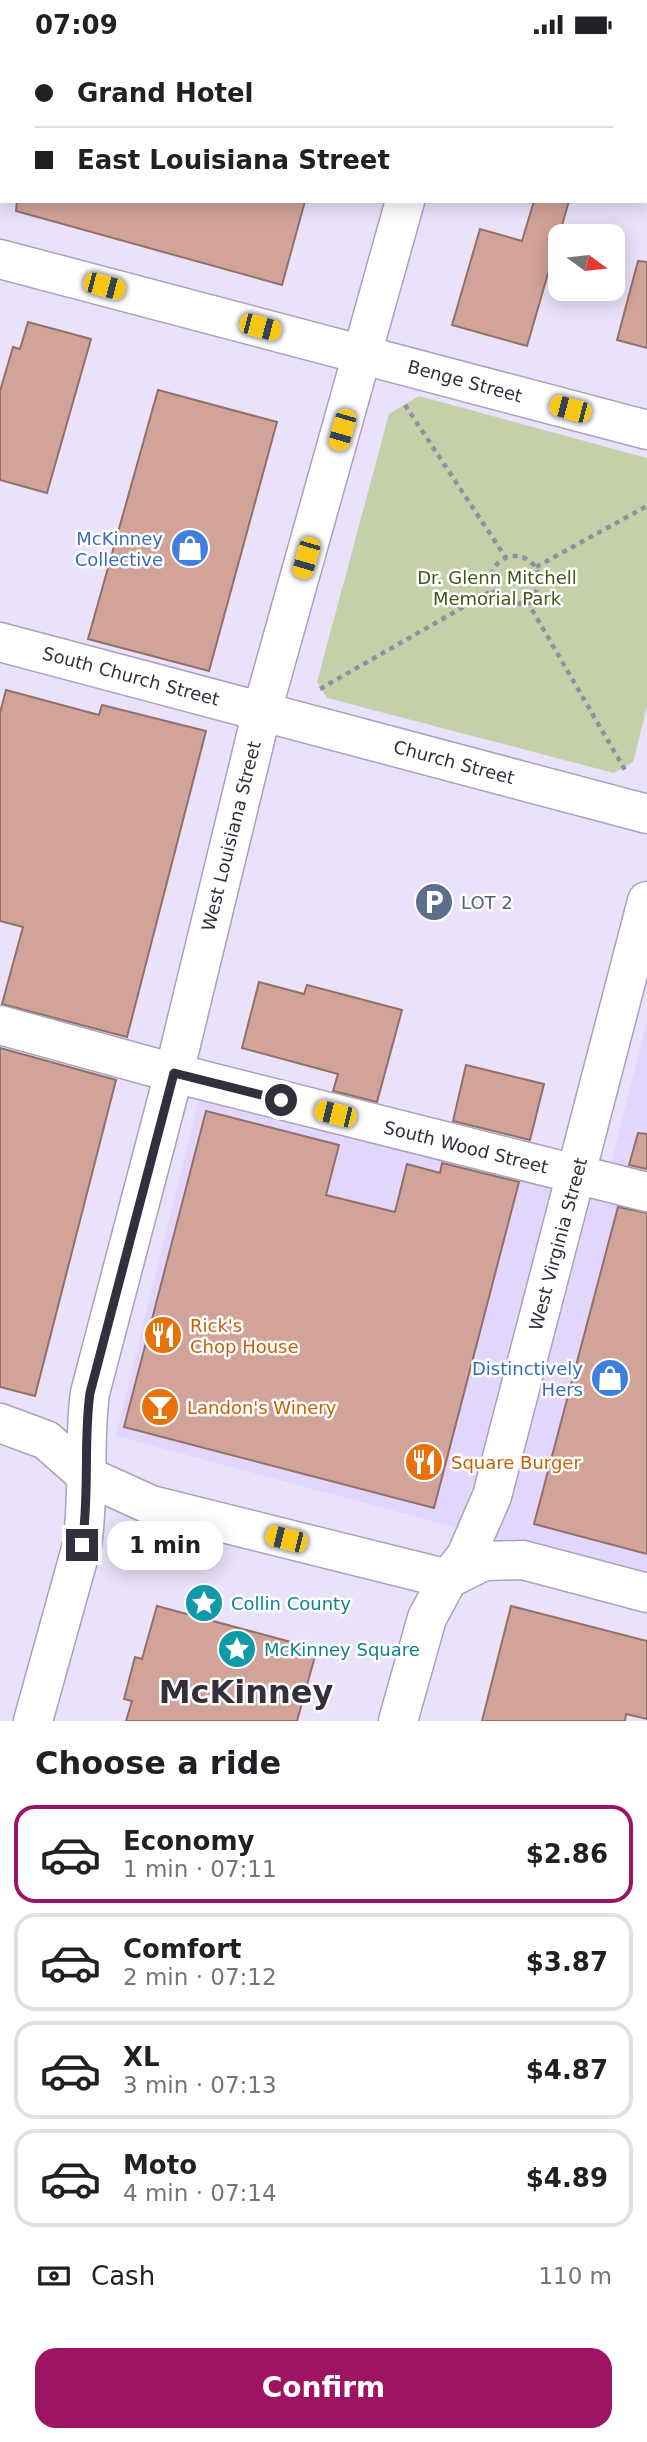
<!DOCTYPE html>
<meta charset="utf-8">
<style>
:root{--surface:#fff;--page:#f6f6f6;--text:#202124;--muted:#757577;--line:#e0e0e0;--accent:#9d1463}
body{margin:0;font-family:"DejaVu Sans",sans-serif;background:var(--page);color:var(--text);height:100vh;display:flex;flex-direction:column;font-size:26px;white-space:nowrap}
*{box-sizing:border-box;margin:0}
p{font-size:23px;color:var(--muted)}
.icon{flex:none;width:38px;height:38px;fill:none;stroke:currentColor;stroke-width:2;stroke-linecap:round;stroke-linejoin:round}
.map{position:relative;height:1672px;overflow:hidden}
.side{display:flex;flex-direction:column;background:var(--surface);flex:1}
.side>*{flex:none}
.top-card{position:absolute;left:0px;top:0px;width:648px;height:154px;box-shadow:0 4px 18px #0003;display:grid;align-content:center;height:154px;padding:0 35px;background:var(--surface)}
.needle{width:46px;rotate:105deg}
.fabs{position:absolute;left:548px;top:175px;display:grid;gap:14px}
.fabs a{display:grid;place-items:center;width:77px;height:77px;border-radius:14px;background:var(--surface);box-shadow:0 4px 18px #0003;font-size:35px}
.end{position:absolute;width:32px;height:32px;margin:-16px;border:9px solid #342f3c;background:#fff;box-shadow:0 0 0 4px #fff}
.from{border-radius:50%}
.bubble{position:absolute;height:49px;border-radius:21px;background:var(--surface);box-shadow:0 4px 18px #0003;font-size:23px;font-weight:700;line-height:49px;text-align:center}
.car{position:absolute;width:21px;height:42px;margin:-21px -10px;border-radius:9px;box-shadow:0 0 5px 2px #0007;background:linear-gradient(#f5c518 24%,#345 0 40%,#f5c518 0 76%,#345 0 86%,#f5c518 0)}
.top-card b{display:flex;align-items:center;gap:24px;height:66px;font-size:26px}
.top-card b+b{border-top:2px solid var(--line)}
.top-card i{width:18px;height:18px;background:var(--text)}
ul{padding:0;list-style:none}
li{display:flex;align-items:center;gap:21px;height:98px;margin:0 14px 10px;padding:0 21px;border:4px solid var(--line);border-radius:21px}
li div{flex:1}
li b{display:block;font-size:26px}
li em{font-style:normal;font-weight:700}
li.selected{border-color:var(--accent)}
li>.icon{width:63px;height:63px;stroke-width:1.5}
h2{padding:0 35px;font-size:32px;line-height:84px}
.pay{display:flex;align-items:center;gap:18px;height:77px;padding:0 35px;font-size:26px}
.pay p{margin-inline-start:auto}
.button{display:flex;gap:14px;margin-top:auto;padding:14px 35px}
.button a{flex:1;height:80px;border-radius:21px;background:var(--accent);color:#fff;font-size:28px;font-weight:700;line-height:80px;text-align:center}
.status{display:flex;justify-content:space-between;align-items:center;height:49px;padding:0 35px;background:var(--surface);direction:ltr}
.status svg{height:19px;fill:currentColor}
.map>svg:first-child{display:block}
.built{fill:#e3d6fd}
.green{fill:#c3d0a8}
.building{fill:#d2a399;stroke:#927069;stroke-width:2}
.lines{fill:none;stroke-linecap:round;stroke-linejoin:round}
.minor-casing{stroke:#aba1bf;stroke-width:41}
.tertiary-casing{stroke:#aba1bf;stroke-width:41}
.secondary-casing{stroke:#aba1bf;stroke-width:41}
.path{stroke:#958ea2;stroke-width:4.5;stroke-dasharray:5 5;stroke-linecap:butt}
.minor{stroke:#fff;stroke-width:38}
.tertiary{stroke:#fff;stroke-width:38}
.secondary{stroke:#fff;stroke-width:38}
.route{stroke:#342f3c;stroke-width:9}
.labels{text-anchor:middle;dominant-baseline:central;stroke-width:5;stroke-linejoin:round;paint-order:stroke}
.street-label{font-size:18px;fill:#342f3c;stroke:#fff}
.shop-label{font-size:18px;fill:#366cbe;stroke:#fff;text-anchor:end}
.park-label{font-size:18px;fill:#455516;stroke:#fff}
.service-label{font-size:18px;fill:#4e5e75;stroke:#fff;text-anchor:start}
.food-label{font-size:18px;fill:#c56008;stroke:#fff;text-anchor:start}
.culture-label{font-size:18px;fill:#0d838f;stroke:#fff;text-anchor:start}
.town-label{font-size:32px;font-weight:bold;fill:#342f3c;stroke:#fff}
</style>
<div class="status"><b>07:09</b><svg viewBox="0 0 49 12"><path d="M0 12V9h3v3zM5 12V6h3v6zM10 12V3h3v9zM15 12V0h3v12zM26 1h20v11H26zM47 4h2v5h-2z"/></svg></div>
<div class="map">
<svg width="647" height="1672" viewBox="0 0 647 1672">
<rect width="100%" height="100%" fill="#eae2fb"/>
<path class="built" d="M647,973V1530L116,1387L201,1040L603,1146Z"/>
<path class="green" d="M419,347L647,409V657L633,713L614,724L327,649L317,633L389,365Z"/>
<g class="building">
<path d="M17,152H305L282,236L16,162Z"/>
<path d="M534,152H569L527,297L452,276L480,180L522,192Z"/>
<path d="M638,212L647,213V299L617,291Z"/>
<path d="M28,273L91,290L47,444L0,431V342L13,298L20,300Z"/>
<path d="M158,341L277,373L209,622L88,590Z"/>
<path d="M6,641L99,666L102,656L206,682L127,988L2,955L23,878L0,872V664Z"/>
<path d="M259,933L304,945L307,936L402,961L377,1053L333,1042L338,1025L242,999Z"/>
<path d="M0,999L116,1031L35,1347L0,1338Z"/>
<path d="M466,1016L544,1035L530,1091L453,1072Z"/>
<path d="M206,1062L339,1096L326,1146L395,1163L407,1115L440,1124L442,1114L519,1133L434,1459L124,1378Z"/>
<path d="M638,1084L647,1085V1120L629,1116Z"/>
<path d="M618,1158L647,1164V1505L534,1475Z"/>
<path d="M157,1557L317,1600L297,1672H126L132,1652L124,1650L135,1608L142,1610Z"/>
<path d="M511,1557L647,1592V1670L626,1665L625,1672H482Z"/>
</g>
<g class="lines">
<defs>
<g id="minor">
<path d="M0,210L647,381"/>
<path d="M0,593L647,765"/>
<path d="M0,976L174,1024L647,1143"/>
</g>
<path id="tertiary" d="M0,1374L46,1391L87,1427L151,1456L448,1530L484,1512L523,1511L647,1544"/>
<g id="secondary">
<path d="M445,2L446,0"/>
<path d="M33,1672L82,1496C90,1445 83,1394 90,1344L174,1024L262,662L405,152"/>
<path d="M398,1672L427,1569L448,1530L466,1507L492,1447L647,852"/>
</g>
</defs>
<use href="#minor" class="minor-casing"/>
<use href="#tertiary" class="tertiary-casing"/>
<use href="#secondary" class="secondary-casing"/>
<g class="path">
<path d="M405,356L506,509"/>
<circle cx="515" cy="531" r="24"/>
<path d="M536,518L647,457"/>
<path d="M527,552L625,721"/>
<path d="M320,640L493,541"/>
</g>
<use href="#minor" class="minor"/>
<use href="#tertiary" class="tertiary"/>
<use href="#secondary" class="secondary"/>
</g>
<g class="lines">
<path class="route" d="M82,1496C90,1445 83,1394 90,1344L174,1024L281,1051"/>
</g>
<defs>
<symbol id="shop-disc" viewBox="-11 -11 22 22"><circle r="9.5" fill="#3f7fe0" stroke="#fff"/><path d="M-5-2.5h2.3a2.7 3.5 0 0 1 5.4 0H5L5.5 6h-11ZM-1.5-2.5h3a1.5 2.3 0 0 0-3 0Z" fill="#fff"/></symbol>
<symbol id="parking-disc" viewBox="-11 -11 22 22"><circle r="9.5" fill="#5c6f8a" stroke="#fff"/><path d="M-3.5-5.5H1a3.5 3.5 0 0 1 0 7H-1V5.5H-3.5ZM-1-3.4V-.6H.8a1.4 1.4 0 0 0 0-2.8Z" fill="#fff"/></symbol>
<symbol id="restaurant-disc" viewBox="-11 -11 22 22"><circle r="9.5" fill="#e8710a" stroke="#fff"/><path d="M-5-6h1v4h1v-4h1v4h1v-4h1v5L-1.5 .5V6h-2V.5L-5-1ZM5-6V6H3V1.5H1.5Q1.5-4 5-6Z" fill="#fff"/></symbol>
<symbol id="bar-disc" viewBox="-11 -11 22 22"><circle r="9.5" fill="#e8710a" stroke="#fff"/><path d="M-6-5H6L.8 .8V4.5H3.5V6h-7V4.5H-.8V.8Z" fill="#fff"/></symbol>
<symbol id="sight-disc" viewBox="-11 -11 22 22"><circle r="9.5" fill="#0f9aa8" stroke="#fff"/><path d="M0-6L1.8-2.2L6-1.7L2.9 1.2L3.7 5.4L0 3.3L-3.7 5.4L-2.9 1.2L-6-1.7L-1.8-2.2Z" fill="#fff"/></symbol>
</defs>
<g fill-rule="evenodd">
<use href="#shop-disc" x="168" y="477" width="44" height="44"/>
<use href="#parking-disc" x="412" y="831" width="44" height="44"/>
<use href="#restaurant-disc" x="141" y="1264" width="44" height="44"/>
<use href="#shop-disc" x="588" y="1307" width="44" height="44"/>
<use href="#bar-disc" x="138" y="1336" width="44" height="44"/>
<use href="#restaurant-disc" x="402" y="1391" width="44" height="44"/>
<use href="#sight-disc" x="182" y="1532" width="44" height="44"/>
<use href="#sight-disc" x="215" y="1578" width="44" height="44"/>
</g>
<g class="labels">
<g class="street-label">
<text transform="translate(465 332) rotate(15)">Benge Street</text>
<text transform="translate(131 627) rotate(15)">South Church Street</text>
<text transform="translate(454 713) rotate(15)">Church Street</text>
<text transform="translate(231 787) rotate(-76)">West Louisiana Street</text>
<text transform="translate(466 1098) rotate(14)">South Wood Street</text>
<text transform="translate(558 1195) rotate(-75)">West Virginia Street</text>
</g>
<g class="shop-label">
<text x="163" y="489">McKinney<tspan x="163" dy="21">Collective</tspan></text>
<text x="583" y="1319">Distinctively<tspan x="583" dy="21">Hers</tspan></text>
</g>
<g class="park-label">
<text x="497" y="528">Dr. Glenn Mitchell<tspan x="497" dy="21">Memorial Park</tspan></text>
</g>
<g class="service-label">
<text x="461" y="853">LOT 2</text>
</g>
<g class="food-label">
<text x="190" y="1276">Rick's<tspan x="190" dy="21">Chop House</tspan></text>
<text x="187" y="1358">Landon's Winery</text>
<text x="451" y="1413">Square Burger</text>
</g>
<g class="culture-label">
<text x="231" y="1554">Collin County</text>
<text x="264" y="1600">McKinney Square</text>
</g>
<g class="town-label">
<text x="246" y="1643">McKinney</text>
</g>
</g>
</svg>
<div class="fabs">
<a><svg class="needle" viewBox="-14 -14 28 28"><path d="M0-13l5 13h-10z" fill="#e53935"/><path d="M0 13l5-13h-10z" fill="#757577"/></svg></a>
</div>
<i class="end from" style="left:281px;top:1051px"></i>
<i class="end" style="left:82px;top:1496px"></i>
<div class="bubble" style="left:107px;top:1472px;width:116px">1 min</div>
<i class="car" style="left:104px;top:237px;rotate:105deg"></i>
<i class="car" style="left:260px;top:278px;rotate:105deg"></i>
<i class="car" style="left:570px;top:360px;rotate:285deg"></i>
<i class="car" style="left:342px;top:381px;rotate:196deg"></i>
<i class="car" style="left:306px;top:509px;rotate:196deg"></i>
<i class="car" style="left:335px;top:1065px;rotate:284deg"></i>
<i class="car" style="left:286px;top:1490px;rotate:284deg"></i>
<div class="top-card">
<b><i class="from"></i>Grand Hotel</b>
<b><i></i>East Louisiana Street</b>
</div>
</div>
<section class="side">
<h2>Choose a ride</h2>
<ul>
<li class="selected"><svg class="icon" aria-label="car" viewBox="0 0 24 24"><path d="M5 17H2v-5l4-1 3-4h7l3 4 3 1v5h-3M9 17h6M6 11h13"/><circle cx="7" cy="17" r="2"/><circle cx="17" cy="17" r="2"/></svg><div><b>Economy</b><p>1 min · 07:11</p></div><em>$2.86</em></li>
<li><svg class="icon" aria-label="car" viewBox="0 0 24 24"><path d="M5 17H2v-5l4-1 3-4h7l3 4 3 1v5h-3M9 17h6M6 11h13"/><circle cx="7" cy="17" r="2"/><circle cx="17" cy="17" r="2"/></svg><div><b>Comfort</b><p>2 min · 07:12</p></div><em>$3.87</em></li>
<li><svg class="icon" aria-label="car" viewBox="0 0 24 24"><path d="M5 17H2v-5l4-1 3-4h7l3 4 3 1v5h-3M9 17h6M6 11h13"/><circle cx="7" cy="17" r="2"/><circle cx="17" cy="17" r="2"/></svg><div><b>XL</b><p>3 min · 07:13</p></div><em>$4.87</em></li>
<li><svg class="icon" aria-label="car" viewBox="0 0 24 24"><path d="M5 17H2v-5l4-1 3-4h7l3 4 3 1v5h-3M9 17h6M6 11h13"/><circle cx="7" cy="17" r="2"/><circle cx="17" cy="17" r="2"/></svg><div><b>Moto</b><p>4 min · 07:14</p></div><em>$4.89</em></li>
</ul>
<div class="pay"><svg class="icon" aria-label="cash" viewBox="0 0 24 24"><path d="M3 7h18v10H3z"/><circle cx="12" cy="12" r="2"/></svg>Cash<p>110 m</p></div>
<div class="button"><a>Confirm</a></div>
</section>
